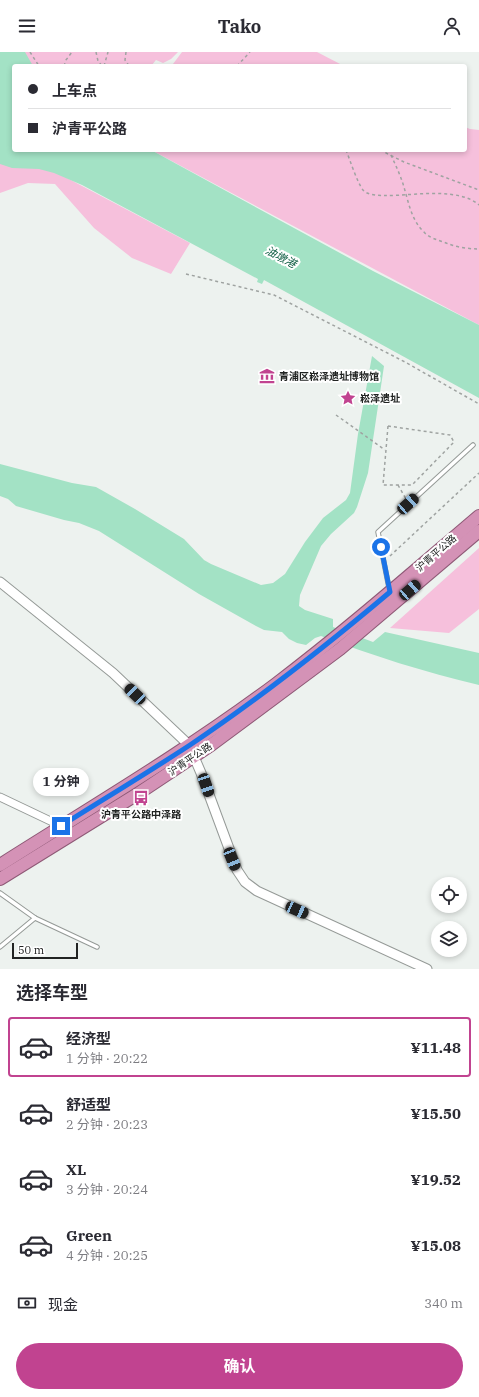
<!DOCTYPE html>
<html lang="zh">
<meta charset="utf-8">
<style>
:root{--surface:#fff;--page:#f2f2f3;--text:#2b2b33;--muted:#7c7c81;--line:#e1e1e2;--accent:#c14390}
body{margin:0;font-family:"IBM Plex Serif","Noto Sans SC",serif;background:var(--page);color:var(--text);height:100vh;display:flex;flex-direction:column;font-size:15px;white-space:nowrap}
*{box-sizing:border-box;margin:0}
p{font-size:13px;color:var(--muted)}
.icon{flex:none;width:22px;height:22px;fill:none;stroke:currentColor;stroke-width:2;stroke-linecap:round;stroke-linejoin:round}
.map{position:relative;height:917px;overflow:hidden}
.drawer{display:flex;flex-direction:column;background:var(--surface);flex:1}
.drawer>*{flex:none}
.banner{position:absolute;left:12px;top:12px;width:455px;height:88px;border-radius:4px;box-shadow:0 2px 6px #0003;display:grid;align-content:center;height:88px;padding:0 16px;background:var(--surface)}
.buttons{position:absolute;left:431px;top:825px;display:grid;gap:8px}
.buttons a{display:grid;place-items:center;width:36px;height:36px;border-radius:50%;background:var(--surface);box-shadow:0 2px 6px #0003;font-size:20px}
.scale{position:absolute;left:12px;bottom:10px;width:66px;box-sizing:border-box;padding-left:4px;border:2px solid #212322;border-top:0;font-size:11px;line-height:14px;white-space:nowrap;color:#212322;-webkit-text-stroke:3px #fff;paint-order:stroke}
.end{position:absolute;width:18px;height:18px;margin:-9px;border:5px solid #1a73e8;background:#fff;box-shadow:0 0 0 2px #fff}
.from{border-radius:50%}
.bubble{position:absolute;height:28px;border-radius:14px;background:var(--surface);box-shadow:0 2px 6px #0003;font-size:13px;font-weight:700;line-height:28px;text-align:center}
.car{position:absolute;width:12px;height:24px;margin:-12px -6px;border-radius:5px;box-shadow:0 0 3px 1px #0007;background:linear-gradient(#222 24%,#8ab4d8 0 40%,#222 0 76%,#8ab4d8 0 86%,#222 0)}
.banner b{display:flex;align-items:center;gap:14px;height:38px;font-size:15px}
.banner b+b{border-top:1px solid var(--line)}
.banner i{width:10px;height:10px;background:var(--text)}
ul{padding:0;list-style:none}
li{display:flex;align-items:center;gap:12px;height:60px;margin:0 8px 6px;padding:0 8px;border:2px solid transparent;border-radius:4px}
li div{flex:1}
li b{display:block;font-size:15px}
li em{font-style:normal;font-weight:700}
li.current{border-color:var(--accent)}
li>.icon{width:36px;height:36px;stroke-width:1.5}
h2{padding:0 16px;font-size:18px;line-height:48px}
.pay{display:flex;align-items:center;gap:10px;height:44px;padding:0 16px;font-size:15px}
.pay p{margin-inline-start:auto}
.cta{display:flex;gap:8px;margin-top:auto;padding:8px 16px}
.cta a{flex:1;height:46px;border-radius:24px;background:var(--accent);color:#fff;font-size:16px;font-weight:700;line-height:46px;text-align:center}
header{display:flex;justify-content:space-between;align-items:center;height:52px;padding:0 16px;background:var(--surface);font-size:18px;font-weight:700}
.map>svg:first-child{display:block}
.green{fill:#f6c0dc}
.water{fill:#a3e2c5}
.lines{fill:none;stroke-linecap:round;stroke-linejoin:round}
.service-casing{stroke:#959a97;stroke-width:5.5}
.minor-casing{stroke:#959a97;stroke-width:9}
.tertiary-casing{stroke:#959a97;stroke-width:11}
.trunk-casing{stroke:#8e5976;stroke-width:14}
.path{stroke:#9fa3a1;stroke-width:1.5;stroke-dasharray:3 3;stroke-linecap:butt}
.service{stroke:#fff;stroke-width:3.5}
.minor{stroke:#fff;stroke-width:7}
.tertiary{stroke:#fff;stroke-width:9}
.trunk{stroke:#d492b6;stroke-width:12}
.route{stroke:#1a73e8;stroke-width:5}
.labels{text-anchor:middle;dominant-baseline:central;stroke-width:4;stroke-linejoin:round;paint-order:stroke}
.poi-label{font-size:10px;font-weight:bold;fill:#212322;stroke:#fff;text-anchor:start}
.street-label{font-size:10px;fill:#212322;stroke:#fff}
.water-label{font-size:11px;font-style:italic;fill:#115f45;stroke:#fff}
</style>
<header><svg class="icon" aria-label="menu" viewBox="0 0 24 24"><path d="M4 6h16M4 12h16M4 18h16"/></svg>Tako<svg class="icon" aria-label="person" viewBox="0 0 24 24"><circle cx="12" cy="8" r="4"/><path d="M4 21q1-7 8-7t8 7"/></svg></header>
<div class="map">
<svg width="479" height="917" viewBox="0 0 479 917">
<rect width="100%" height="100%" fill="#edf2ef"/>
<g class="green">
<path d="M0,0H178L171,7L163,11L156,8L151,14H14V98L190,191L171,222L132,206L94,176L55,132L28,131L0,141Z"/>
<path d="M182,0H317L344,14H173V12Z"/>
<path d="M465,75L470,77L479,78V273L151,98H465Z"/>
<path d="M479,496V557L449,581L390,576Z"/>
</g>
<g class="water">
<path d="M0,0H25L33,14H14V98H151L373,219L479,273V346L264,228L262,232L257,230L258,227L82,133L54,121L39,117L12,116L0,112Z"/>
<path d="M372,304L384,314L368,421L357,455L354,461L331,482L321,494L300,543L299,554L305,558L333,567V575L373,590L385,580L479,601V633C425,620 373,604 321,584L315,586L306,593L297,591L289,587L282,580L264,578L256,574L199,542L99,479L79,471L64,468L16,454L8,447L0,444V412L72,431L96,435L135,457L184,487L204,508L211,512L261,533L273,531L285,522L305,490L323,466L346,448L350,441L358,382Z"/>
</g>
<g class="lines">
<defs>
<g id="service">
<path d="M389,536L378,480L473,393"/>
<path d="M0,841L35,866L97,895"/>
<path d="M0,895L35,866"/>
</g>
<path id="minor" d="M0,745L61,774"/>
<path id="tertiary" d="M0,530L113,621L189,693L201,721L237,818L245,830L257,839L427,917"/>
<g id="trunk">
<path d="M0,813C93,754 188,698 276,632C346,579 412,521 479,464"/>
<path d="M0,827L139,741L211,693L340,597L479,479"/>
</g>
</defs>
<use href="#service" class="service-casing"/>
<use href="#minor" class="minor-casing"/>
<use href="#tertiary" class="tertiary-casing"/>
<use href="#trunk" class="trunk-casing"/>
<g class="path">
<path d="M30,0L39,14"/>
<path d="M96,0L98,9L102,14"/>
<path d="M126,0L125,8L129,14"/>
<path d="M64,14L66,8L72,0"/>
<path d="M104,14L108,0"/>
<path d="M237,14L250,0"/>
<path d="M346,98C350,108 357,130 363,138C376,154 451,128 479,153"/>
<path d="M380,98L404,110L479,138"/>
<path d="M391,103C395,112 399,120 402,129C408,146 410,167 424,180C429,186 438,188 446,191C456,195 468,197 479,197"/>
<path d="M186,222L274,243L405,310L479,352"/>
<path d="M336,363L385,398"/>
<path d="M388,374L450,383L454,390L412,433H383Z"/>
<path d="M398,433L406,447"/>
<path d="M390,504L479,421"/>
</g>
<use href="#service" class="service"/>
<use href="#minor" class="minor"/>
<use href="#tertiary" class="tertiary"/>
<use href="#trunk" class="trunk"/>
</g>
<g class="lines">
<path class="route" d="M61,774C104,747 147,721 190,693C260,646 326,594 390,540L381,495"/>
</g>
<defs>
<symbol id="museum-bare" viewBox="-9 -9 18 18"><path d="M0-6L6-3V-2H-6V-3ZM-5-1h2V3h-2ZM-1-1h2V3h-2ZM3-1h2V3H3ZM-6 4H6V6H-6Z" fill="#c14390" stroke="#fff" stroke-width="2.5" paint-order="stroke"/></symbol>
<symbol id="sight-bare" viewBox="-9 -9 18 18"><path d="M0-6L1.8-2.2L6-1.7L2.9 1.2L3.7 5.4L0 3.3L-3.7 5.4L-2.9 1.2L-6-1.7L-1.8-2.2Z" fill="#c14390" stroke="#fff" stroke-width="2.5" paint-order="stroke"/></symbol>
<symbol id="bus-bare" viewBox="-9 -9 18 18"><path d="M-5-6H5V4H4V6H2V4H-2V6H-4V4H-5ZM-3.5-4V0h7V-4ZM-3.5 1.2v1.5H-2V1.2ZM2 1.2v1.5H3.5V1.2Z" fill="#c14390" stroke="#fff" stroke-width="2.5" paint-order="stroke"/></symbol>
</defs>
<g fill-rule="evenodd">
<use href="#museum-bare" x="256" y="313" width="22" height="22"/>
<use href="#sight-bare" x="337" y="335" width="22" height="22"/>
<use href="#bus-bare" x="130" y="735" width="22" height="22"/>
</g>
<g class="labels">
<g class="poi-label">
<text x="279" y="324">青浦区崧泽遗址博物馆</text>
<text x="360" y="346">崧泽遗址</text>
<text x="141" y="762" text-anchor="middle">沪青平公路中泽路</text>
</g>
<g class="street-label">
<text transform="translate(436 501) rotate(-41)">沪青平公路</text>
<text transform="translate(190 707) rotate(-34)">沪青平公路</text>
</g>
<g class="water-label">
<text transform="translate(281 205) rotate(28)">油墩港</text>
</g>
</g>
</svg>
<div class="buttons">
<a><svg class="icon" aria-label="locate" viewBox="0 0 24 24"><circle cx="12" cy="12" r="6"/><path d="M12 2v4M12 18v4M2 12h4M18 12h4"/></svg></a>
<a><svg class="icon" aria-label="layers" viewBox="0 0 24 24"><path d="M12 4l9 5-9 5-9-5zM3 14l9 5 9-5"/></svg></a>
</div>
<div class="scale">50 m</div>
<i class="end from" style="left:381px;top:495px"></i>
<i class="end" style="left:61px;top:774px"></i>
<div class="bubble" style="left:33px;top:716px;width:56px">1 分钟</div>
<i class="car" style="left:408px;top:452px;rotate:48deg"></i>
<i class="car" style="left:410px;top:538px;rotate:49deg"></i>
<i class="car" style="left:135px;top:642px;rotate:314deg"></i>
<i class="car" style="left:206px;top:733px;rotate:161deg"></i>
<i class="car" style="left:232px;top:807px;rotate:158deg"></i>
<i class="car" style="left:297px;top:858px;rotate:114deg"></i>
<div class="banner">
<b><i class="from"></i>上车点</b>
<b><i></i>沪青平公路</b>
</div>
</div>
<section class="drawer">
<h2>选择车型</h2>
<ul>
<li class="current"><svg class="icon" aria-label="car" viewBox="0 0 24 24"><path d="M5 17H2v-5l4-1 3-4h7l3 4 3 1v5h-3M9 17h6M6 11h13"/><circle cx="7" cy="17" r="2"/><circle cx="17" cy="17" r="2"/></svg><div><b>经济型</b><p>1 分钟 · 20:22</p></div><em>¥11.48</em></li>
<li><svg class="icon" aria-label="car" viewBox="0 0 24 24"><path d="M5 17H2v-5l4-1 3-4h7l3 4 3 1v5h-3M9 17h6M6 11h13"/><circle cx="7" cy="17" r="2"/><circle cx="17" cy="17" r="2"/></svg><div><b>舒适型</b><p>2 分钟 · 20:23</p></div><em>¥15.50</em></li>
<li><svg class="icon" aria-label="car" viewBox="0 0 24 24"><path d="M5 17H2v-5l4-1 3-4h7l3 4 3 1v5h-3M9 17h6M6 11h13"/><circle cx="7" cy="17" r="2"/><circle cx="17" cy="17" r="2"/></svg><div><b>XL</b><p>3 分钟 · 20:24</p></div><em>¥19.52</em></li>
<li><svg class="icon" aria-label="car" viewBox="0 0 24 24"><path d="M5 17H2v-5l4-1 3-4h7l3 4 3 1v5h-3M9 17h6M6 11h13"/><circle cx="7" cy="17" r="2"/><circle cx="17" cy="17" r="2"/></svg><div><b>Green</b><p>4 分钟 · 20:25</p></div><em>¥15.08</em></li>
</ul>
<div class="pay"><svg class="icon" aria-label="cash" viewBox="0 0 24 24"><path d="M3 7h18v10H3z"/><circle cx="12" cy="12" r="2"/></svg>现金<p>340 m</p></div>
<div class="cta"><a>确认</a></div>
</section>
